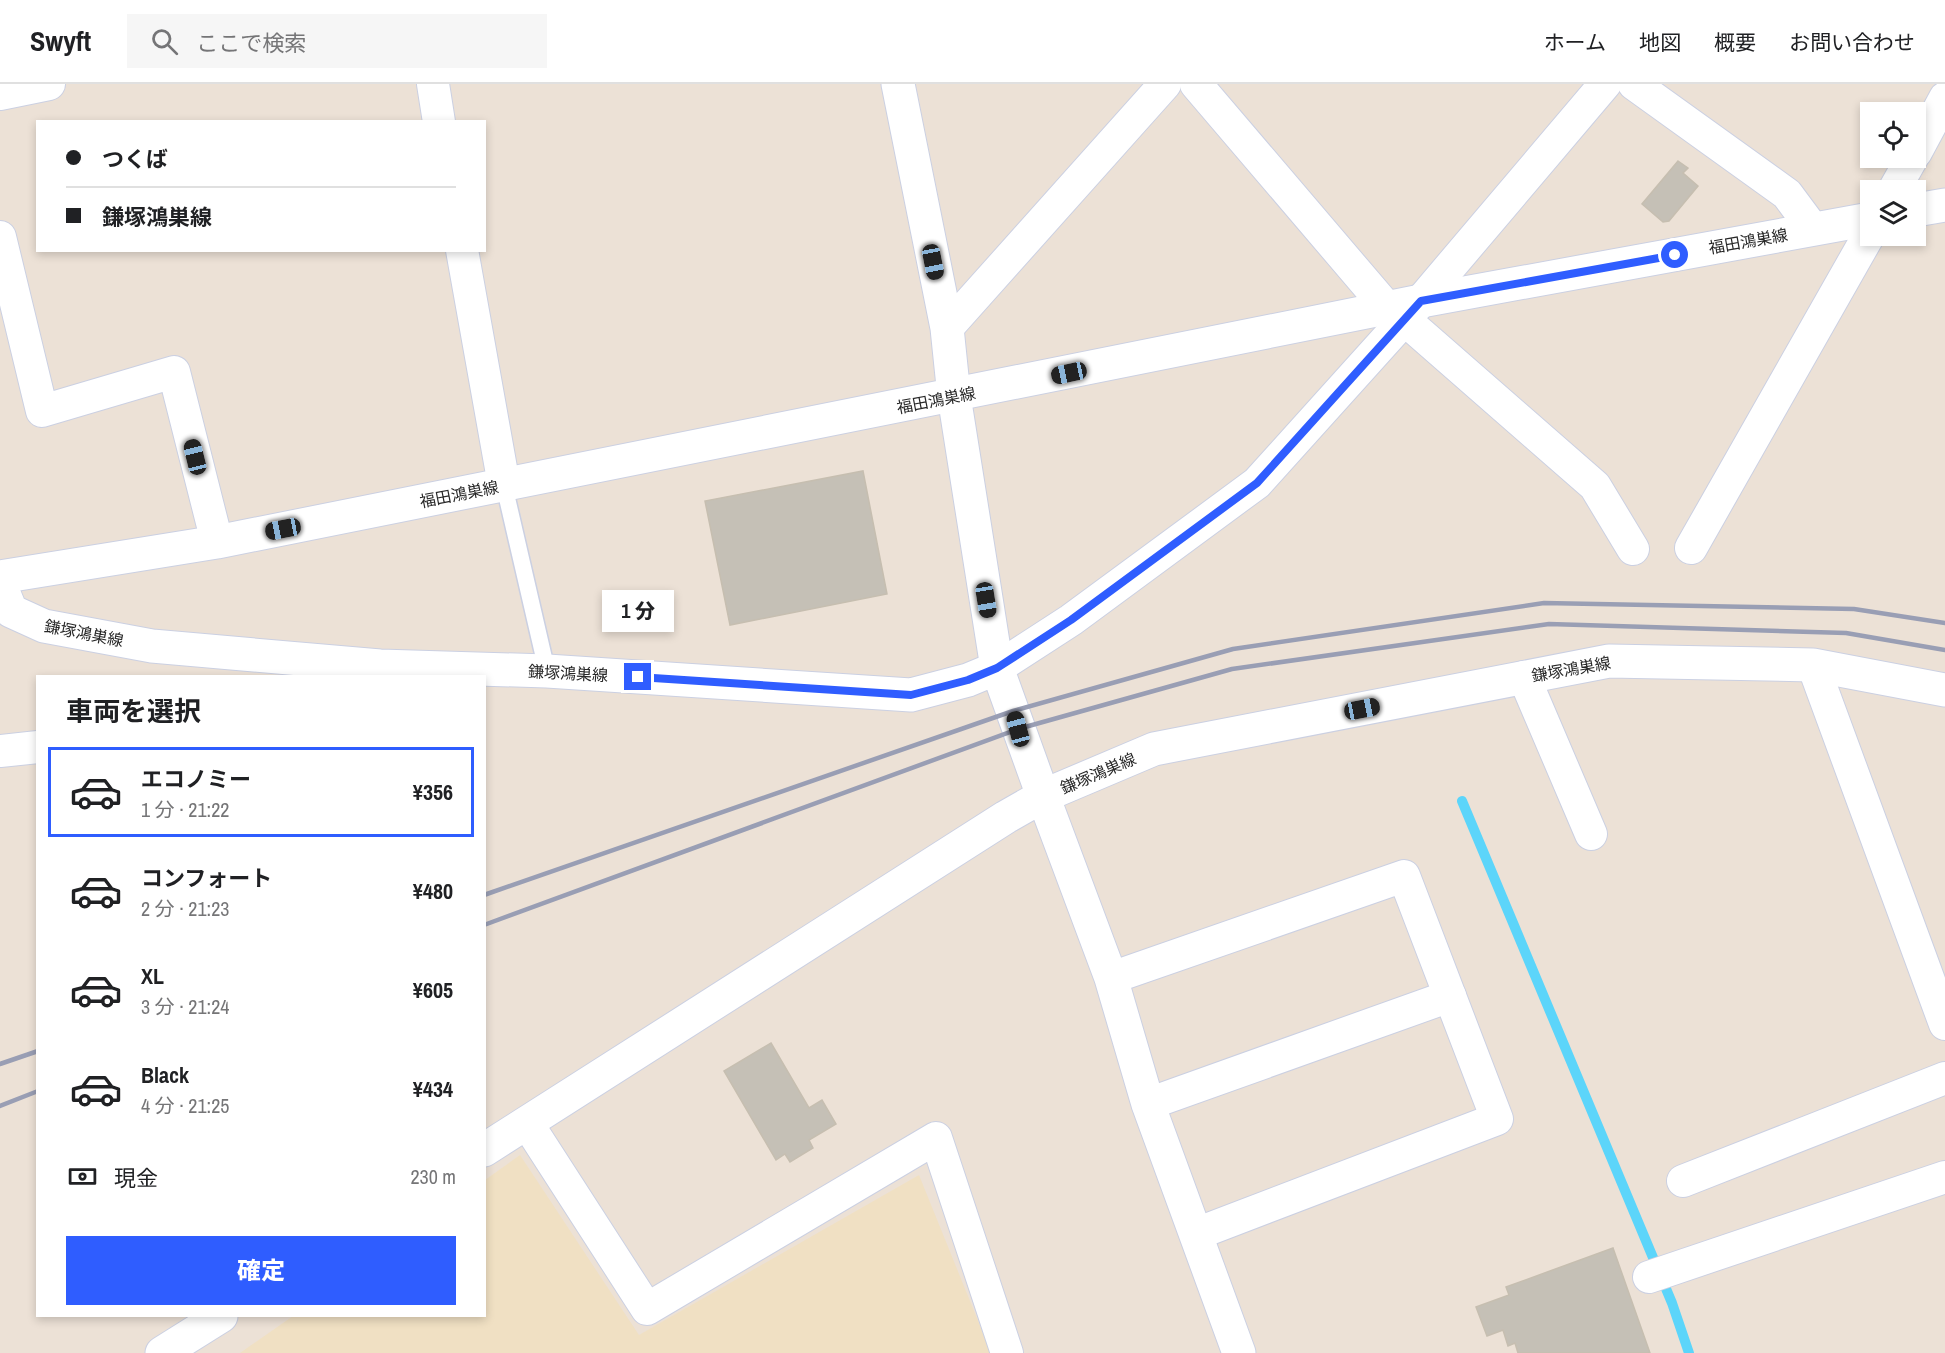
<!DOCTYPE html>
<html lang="ja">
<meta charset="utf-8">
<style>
:root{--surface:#fff;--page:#f6f6f6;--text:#202124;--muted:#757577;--line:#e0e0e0;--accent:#2f5dff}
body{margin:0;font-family:"Archivo Narrow","Noto Sans JP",sans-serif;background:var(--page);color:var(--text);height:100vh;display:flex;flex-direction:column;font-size:22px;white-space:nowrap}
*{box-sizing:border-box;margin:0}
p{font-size:20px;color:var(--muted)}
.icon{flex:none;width:33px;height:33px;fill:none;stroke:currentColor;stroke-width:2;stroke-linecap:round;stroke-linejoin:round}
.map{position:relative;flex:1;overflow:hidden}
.drawer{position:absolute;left:36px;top:591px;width:450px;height:642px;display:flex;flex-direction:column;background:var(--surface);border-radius:0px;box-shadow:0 3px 9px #0003}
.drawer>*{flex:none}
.top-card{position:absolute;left:36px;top:36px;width:450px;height:132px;border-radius:0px;box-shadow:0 3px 9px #0003;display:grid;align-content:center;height:132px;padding:0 30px;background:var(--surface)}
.fabs{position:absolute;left:1860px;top:18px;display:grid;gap:12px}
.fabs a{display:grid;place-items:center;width:66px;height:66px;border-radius:0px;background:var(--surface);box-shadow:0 3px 9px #0003;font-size:30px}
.end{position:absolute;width:27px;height:27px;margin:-14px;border:8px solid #2f5dff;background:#fff;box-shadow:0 0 0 3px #fff}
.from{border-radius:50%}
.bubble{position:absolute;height:42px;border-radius:0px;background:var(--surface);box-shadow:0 3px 9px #0003;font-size:20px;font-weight:800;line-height:42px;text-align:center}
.car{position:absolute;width:18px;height:36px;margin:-18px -9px;border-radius:8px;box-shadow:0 0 4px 2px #0007;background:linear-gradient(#222 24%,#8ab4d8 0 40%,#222 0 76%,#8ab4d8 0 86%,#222 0)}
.top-card b{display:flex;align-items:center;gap:21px;height:57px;font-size:22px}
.top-card b+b{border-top:2px solid var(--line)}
.top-card i{width:15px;height:15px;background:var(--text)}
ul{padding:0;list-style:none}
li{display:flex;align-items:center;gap:18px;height:90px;margin:0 12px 9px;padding:0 18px;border:3px solid transparent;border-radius:0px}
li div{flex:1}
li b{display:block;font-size:22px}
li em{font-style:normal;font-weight:800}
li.on{border-color:var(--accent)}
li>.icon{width:54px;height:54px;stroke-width:1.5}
h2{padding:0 30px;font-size:27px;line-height:72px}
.pay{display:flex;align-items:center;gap:15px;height:66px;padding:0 30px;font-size:22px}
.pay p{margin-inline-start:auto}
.primary-button{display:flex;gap:12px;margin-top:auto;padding:12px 30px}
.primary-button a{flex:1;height:69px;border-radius:0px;background:var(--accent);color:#fff;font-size:24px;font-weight:800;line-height:69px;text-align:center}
header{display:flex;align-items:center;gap:36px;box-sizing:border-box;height:84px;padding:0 30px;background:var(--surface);border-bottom:2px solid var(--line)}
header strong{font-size:28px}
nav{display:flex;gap:33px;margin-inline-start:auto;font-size:21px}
.search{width:420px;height:54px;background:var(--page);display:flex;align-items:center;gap:15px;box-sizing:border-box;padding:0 21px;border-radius:0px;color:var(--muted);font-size:22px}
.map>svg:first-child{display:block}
.education{fill:#f0e0c3}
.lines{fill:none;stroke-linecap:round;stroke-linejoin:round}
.stream{stroke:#5cd5fa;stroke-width:10}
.building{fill:#c5c0b6;stroke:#c6beb0;stroke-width:1.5}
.service-casing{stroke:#cbd0e2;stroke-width:19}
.minor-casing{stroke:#cbd0e2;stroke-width:34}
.tertiary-casing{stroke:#cbd0e2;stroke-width:35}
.secondary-casing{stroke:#cbd0e2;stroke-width:35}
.service{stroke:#fff;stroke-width:16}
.minor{stroke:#fff;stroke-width:32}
.tertiary{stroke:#fff;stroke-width:33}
.secondary{stroke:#fff;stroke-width:33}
.rail{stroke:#999eb4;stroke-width:4.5}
.route{stroke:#2f5dff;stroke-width:8}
.labels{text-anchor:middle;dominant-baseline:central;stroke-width:6;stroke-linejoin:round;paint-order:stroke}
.street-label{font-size:16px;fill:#272727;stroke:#fff}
</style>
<header>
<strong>Swyft</strong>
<div class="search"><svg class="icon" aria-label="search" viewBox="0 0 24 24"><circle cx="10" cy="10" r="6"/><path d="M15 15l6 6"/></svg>ここで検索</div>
<nav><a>ホーム</a><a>地図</a><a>概要</a><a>お問い合わせ</a></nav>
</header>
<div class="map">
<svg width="1945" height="1269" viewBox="0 0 1945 1269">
<rect width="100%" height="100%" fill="#ece1d6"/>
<path class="education" d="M520,1071L639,1251L919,1091L991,1269H240L293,1232H484L485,1096Z"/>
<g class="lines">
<path class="stream" d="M1462,717L1672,1219L1689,1269"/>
</g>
<g class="building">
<path d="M1678,77L1688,84L1683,89L1698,102L1669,137L1663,138L1642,120Z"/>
<path d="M863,387L887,510L730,541L705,417Z"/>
<path d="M771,959L809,1024L822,1016L836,1040L809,1056L813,1064L790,1078L785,1070L776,1076L724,987Z"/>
<path d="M1613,1164L1650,1269H1518L1515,1259L1508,1262L1503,1246L1487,1252L1476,1223L1509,1211L1506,1203Z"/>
</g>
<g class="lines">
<defs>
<path id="service" d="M504,401L547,587"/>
<g id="minor">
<path d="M433,0L439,38"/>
<path d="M1196,0L1388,225"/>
<path d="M1634,0L1787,110L1813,145"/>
<path d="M0,10L49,0"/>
<path d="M1916,68L1945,14"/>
<path d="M1894,106L1912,74"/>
<path d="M0,153L42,327L174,288L217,458"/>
<path d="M462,166L504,401"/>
<path d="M1405,236L1595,402L1633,465"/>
<path d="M947,244L1165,0"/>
<path d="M1691,464L1870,149"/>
<path d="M1813,581L1945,940"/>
<path d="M997,584L1071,536L1257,399L1421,217L1605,0"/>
<path d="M1524,593L1591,750"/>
<path d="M0,667L38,663"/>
<path d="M1111,894L1404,792L1497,1035L1196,1150"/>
<path d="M1148,1020L1450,912"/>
<path d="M527,1039L647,1225L936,1054L1007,1269"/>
<path d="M1683,1097L1945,994"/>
<path d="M1649,1193L1945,1093"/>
</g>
<g id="tertiary">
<path d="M898,0L947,244L954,312L997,584"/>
<path d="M484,1066L1006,733L1043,712L1111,894L1148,1020L1239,1269"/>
<path d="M162,1269L221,1232"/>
</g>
<g id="secondary">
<path d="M1916,126L1945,121"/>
<path d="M0,493L217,458L1421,217L1870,135"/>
<path d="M0,500L11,527L44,542L152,562L380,582L547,587L911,611L968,596L997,584L1043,712L1154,665L1609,577L1813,581L1945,606"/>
</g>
</defs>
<use href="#service" class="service-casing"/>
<use href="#minor" class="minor-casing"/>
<use href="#tertiary" class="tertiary-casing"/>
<use href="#secondary" class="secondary-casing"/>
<use href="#service" class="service"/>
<use href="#minor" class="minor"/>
<use href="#tertiary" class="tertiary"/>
<use href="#secondary" class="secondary"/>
<g class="rail">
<path d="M484,811L1013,627L1233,565L1544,519L1854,525L1945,539"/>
<path d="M484,841L1018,645L1232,585L1549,540L1846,549L1945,566"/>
<path d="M0,980L38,967"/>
<path d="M0,1022L38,1007"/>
</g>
</g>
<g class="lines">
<path class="route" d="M638,593L911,611L968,596L997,584L1071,536L1257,399L1421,217L1675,171"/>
</g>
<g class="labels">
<g class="street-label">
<text transform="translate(1748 157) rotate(-10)">福田鴻巣線</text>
<text transform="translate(936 316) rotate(-11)">福田鴻巣線</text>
<text transform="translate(459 410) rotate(-11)">福田鴻巣線</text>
<text transform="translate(84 549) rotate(11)">鎌塚鴻巣線</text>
<text transform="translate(1571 585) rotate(-10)">鎌塚鴻巣線</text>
<text transform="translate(568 589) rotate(3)">鎌塚鴻巣線</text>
<text transform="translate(1098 689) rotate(-23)">鎌塚鴻巣線</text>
</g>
</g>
</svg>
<div class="fabs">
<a><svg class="icon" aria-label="locate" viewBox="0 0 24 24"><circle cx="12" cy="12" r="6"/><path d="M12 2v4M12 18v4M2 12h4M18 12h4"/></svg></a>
<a><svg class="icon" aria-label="layers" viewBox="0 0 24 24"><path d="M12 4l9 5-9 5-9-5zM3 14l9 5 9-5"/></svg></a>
</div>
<i class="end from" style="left:1675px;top:171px"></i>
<i class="end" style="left:638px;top:593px"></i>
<div class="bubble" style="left:602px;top:506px;width:72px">1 分</div>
<i class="car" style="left:933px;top:178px;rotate:169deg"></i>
<i class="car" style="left:1069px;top:289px;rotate:258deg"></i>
<i class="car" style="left:195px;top:373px;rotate:346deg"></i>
<i class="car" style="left:283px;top:445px;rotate:259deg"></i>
<i class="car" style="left:986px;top:516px;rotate:171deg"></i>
<i class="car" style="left:1362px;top:625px;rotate:79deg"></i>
<i class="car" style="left:1018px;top:645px;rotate:345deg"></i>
<div class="top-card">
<b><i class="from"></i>つくば</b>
<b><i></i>鎌塚鴻巣線</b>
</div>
<section class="drawer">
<h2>車両を選択</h2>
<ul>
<li class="on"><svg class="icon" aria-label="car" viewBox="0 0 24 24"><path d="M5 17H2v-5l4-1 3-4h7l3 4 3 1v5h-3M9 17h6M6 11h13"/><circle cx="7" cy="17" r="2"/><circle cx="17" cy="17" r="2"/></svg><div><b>エコノミー</b><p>1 分 · 21:22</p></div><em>¥356</em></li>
<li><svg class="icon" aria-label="car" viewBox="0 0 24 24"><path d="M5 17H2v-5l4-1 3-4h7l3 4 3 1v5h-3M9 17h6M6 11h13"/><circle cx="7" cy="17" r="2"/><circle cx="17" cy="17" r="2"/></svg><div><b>コンフォート</b><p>2 分 · 21:23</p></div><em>¥480</em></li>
<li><svg class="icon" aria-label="car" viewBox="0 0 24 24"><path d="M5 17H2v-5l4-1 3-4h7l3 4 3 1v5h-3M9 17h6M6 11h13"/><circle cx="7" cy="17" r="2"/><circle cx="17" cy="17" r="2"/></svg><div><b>XL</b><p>3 分 · 21:24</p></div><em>¥605</em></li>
<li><svg class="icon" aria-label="car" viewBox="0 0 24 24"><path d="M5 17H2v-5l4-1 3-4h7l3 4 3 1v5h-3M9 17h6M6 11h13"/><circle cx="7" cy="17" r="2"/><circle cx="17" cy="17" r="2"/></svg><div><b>Black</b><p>4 分 · 21:25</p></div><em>¥434</em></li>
</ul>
<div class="pay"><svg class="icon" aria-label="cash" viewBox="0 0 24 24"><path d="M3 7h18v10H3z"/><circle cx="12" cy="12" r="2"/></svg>現金<p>230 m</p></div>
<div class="primary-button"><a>確定</a></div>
</section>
</div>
